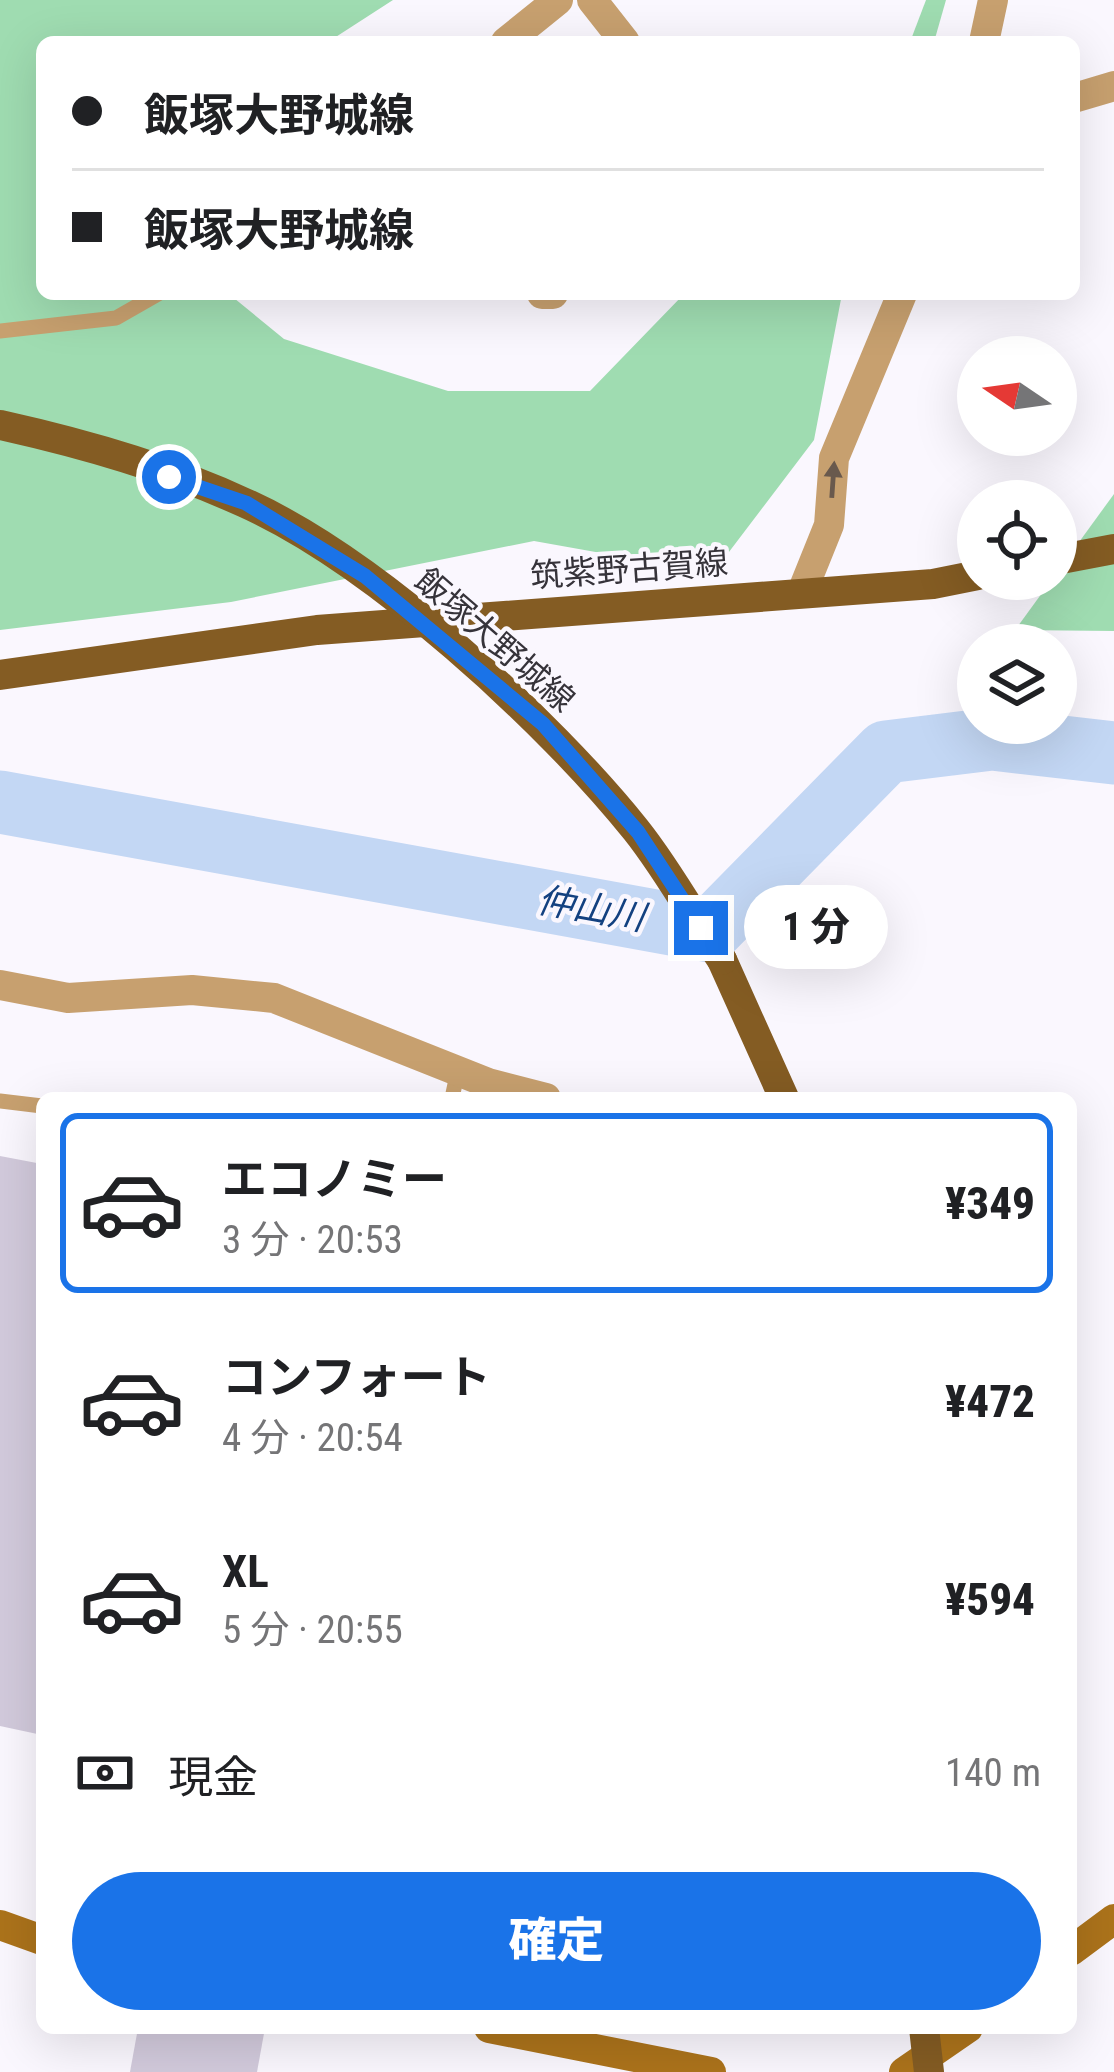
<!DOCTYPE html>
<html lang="ja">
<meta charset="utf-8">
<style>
:root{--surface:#fff;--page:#f2f2f2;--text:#202124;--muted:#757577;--line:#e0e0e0;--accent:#1a73e8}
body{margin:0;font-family:"Roboto Condensed","Noto Sans JP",sans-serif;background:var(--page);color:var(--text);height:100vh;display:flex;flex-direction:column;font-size:45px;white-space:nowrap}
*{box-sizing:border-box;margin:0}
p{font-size:39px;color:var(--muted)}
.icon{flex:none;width:66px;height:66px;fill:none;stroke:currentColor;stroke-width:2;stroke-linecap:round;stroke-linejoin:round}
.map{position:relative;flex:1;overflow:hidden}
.sheet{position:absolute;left:36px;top:1092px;width:1041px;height:942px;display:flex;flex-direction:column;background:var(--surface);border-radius:18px;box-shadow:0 12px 48px #0002}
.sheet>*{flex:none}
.guide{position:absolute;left:36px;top:36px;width:1044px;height:264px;border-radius:18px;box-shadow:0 12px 48px #0002;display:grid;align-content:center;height:264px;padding:0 36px;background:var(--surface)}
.needle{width:78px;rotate:283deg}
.controls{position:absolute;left:957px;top:336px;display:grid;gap:24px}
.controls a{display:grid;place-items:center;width:120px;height:120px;border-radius:50%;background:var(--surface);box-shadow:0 12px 48px #0002;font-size:60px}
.end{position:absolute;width:54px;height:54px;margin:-27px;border:15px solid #1a73e8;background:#fff;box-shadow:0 0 0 6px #fff}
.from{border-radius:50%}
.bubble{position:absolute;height:84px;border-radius:42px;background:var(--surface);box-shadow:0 12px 48px #0002;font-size:39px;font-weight:800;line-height:84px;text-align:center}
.guide b{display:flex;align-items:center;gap:42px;height:114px;font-size:45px}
.guide b+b{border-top:3px solid var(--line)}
.guide i{width:30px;height:30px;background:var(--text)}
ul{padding:21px 0 0;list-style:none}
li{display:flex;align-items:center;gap:36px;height:180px;margin:0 24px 18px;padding:0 12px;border:6px solid transparent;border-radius:18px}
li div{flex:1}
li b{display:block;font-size:45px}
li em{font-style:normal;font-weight:800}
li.on{border-color:var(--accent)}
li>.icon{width:108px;height:108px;stroke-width:1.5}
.pay{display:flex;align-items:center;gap:30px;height:132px;padding:0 36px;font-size:45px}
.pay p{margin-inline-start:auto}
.primary-button{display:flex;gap:24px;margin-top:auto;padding:24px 36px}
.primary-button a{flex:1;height:138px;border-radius:72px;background:var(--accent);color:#fff;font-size:48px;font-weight:800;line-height:138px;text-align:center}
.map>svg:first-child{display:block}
.green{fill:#9fdcb1}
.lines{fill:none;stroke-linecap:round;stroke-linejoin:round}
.river{stroke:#c3d7f4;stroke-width:63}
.building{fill:#d2cadc}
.lane{stroke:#c7a06f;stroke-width:15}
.street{stroke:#c7a06f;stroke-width:30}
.secondary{stroke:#ac731b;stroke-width:30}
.primary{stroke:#845c23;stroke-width:30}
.primary-bridge{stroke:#845c23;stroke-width:30}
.oneway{fill:#69594d}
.route{stroke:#1a73e8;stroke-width:15}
.labels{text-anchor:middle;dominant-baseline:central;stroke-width:9;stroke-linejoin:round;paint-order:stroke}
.street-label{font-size:33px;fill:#36333a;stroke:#faf7fe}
.water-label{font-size:36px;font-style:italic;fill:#134180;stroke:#faf7fe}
</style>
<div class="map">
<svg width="1114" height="2072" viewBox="0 0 1114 2072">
<rect width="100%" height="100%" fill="#faf7fe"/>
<g class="green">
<path d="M0,0H393L328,42H42V294H229L284,339L448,391H590L684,294H842L814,440L713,573L534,541L231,602L0,630Z"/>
<path d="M926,0H946L934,42H910Z"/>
<path d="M1114,494V631L1015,630Z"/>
</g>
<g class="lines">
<path class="river" d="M0,802L710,931L886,752L992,739L1114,753"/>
</g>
<g class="building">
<path d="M0,1156L42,1164V1735L0,1726Z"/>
<path d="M138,2028H265L257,2072H130Z"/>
</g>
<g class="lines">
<g class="lane">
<path d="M0,331L116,318L158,294"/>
<path d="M452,1098L458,1070"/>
<path d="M0,1101L42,1106"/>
</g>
<g class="street">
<path d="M592,0L625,42"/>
<path d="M506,42L558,0"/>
<path d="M984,42L993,0"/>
<path d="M1074,98L1114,86"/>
<path d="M542,294H553"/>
<path d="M802,592L829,525L834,458L902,294"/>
<path d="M0,985L68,998L192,990L274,998L488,1083L546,1098"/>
</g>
<g class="secondary">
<path d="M0,1925L42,1940"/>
<path d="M1071,1951L1114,1919"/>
<path d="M489,2028L711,2072"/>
<path d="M904,2072L968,2028"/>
</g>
<g class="primary">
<path d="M1056,560L1114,549"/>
<path d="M0,675L317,630L933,584L978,575"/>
<path d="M722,960L784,1098"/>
<path d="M924,2028L929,2072"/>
</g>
<path class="primary-bridge" d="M0,425C81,443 169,468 245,503C374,561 548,720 636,830C668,870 694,918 722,960"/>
</g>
<defs><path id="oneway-solid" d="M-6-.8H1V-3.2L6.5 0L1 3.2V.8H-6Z" transform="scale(3)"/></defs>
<use class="oneway" href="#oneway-solid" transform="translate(833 480) rotate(-86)"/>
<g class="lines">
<path class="route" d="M169,477L246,503L365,576L543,724L638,832L701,928"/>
</g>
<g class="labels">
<g class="street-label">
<text transform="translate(629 569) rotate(-4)">筑紫野古賀線</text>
<text transform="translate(495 640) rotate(41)">飯塚大野城線</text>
</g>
<g class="water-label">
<text transform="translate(591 909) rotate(10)">仲山川</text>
</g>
</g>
</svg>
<div class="controls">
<a><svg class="needle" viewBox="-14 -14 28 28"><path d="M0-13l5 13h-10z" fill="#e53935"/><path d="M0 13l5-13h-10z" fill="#757577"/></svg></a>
<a><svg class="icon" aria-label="locate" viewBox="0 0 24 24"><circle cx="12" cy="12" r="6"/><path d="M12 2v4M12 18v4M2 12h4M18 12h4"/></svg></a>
<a><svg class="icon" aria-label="layers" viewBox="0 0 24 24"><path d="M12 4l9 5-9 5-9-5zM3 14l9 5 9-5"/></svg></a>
</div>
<i class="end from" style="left:169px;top:477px"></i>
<i class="end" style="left:701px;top:928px"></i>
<div class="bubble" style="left:744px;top:885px;width:144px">1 分</div>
<div class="guide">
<b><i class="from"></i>飯塚大野城線</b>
<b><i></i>飯塚大野城線</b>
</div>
<section class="sheet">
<ul>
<li class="on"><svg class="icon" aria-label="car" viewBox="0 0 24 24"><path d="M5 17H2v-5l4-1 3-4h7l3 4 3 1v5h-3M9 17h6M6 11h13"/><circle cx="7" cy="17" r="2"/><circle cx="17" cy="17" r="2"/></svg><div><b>エコノミー</b><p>3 分 · 20:53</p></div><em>¥349</em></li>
<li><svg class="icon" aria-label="car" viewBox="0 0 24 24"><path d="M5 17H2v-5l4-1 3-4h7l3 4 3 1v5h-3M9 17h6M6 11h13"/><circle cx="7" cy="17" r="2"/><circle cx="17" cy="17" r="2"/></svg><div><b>コンフォート</b><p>4 分 · 20:54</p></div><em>¥472</em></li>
<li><svg class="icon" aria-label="car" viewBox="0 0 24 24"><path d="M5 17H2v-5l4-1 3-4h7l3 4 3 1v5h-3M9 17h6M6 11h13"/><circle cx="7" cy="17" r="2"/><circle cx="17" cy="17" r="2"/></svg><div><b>XL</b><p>5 分 · 20:55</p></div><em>¥594</em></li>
</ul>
<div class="pay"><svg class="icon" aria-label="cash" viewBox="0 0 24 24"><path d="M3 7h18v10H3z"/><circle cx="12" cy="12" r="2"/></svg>現金<p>140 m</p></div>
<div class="primary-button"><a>確定</a></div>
</section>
</div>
